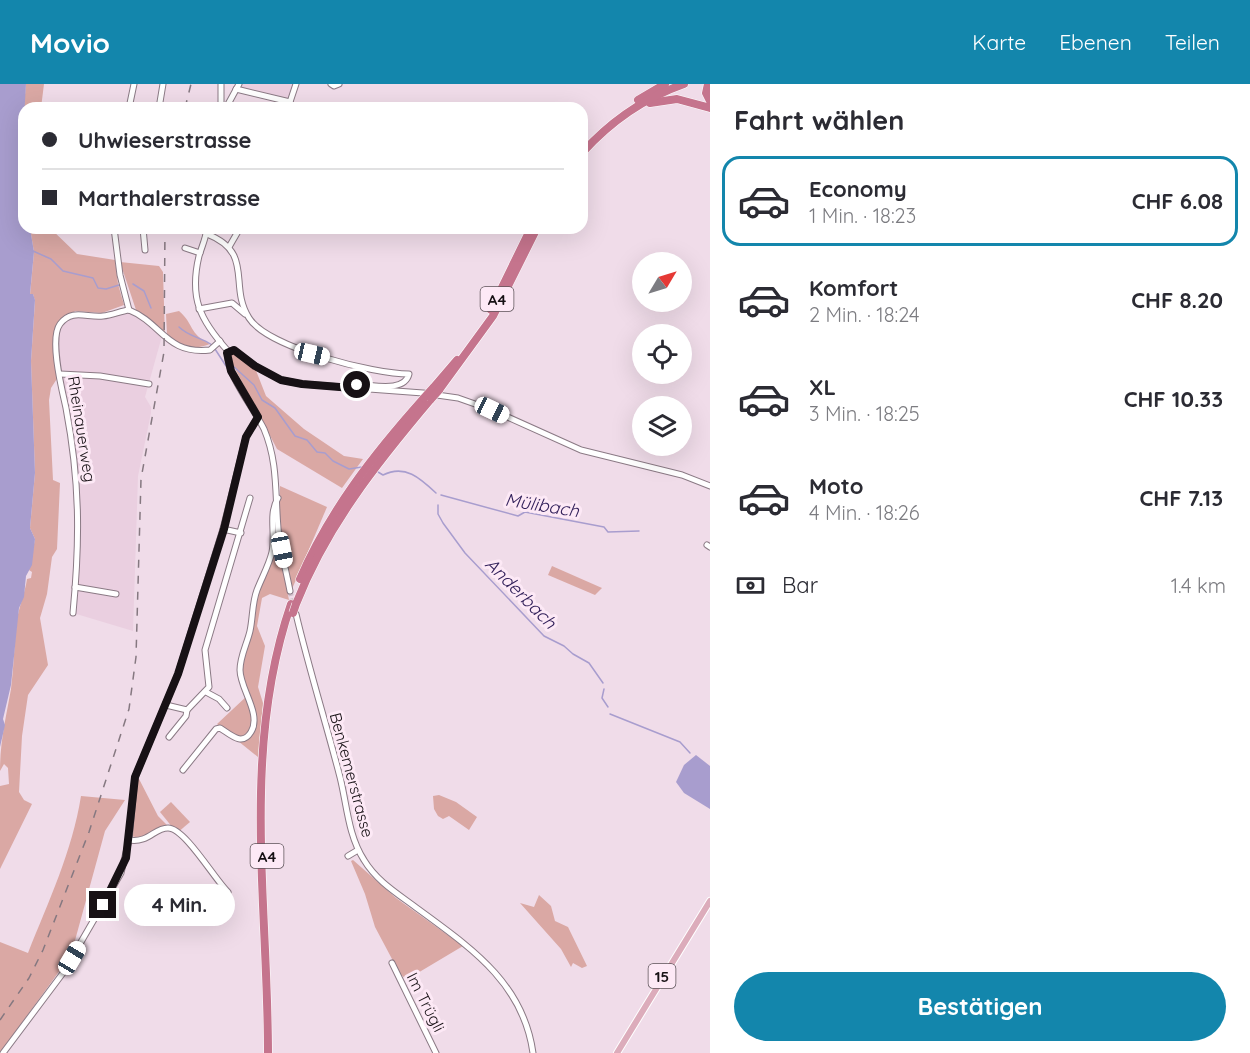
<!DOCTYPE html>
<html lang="de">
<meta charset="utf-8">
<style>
:root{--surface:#fff;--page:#f2f2f3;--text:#2b2b33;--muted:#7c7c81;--line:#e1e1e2;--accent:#1386ac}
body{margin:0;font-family:Quicksand,sans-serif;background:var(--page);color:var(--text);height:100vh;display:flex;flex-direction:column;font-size:22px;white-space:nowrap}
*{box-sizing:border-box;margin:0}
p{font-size:20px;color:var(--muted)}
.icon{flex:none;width:33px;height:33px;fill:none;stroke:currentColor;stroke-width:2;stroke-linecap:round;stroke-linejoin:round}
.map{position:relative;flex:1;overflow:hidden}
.sheet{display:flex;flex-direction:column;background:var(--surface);width:540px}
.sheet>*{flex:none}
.hud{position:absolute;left:18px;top:18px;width:570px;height:132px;border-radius:18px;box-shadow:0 6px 24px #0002;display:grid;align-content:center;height:132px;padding:0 24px;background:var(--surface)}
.needle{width:39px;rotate:52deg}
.controls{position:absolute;left:632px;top:168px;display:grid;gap:12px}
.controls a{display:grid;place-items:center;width:60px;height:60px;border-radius:50%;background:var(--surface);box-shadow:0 6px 24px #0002;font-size:30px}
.end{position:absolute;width:27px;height:27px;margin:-14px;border:8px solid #171115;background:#fff;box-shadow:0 0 0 3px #fff}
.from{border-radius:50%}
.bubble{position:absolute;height:42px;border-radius:21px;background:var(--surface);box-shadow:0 6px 24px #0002;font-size:20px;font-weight:700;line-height:42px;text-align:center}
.car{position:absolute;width:18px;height:36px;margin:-18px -9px;border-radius:8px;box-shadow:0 0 4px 2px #0007;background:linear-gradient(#fff 24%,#345 0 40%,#fff 0 76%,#345 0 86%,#fff 0)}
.hud b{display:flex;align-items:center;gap:21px;height:57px;font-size:22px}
.hud b+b{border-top:2px solid var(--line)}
.hud i{width:15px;height:15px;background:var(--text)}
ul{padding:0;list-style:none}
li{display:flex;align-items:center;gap:18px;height:90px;margin:0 12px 9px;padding:0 12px;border:3px solid transparent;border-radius:18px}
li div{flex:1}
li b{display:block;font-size:22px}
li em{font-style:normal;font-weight:700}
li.on{border-color:var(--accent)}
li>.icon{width:54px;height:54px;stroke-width:1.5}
h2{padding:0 24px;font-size:27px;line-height:72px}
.pay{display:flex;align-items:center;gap:15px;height:66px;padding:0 24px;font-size:22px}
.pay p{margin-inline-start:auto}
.action{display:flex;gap:12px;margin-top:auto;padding:12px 24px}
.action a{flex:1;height:69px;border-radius:36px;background:var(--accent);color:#fff;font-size:24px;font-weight:700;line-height:69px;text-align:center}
header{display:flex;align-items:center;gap:36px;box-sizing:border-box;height:84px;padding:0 30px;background:var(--accent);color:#fff}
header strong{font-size:28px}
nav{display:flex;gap:33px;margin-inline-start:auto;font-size:21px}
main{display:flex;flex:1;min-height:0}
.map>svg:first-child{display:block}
.built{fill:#eacfe0}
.green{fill:#daa8a4}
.water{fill:#a89dce}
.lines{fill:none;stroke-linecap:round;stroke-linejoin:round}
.stream{stroke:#a89dce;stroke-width:1.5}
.minor-tunnel{stroke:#cfbec9;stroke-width:5;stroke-dasharray:5 2.5;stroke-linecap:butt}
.minor-casing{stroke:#8b7a85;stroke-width:7}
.major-casing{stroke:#fff;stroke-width:8}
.highway-casing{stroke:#fff;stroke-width:9}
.minor{stroke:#fff;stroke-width:5}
.major{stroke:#dcacbb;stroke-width:6}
.highway{stroke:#c5748d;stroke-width:8}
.rail{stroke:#857880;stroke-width:1.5;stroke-dasharray:8 8;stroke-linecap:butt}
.highway-bridge-casing{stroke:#fff;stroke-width:9;stroke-linecap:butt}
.highway-bridge{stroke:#c5748d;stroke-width:8}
.route{stroke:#171115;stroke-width:8}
.labels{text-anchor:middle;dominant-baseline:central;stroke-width:6;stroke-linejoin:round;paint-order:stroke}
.shield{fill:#fde9f6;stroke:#5c5258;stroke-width:1.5}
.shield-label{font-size:15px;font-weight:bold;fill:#171115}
.street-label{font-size:16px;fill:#171115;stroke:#fde9f6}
.water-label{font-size:18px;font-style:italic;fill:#33215b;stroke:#fde9f6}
</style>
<header>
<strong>Movio</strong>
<nav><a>Karte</a><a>Ebenen</a><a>Teilen</a></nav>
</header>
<main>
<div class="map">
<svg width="710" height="969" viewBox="0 0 710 969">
<rect width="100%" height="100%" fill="#f0dce9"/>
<g class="built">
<path d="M242,0H296L290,17L240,4Z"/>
<path d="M129,226L137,229L162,252L145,313L151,323V329L138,392L133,547L73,529L79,428L55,255L63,236L69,233L98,232Z"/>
</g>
<g class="green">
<path d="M26,0H44L41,24H24V103L22,43Z"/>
<path d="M30,144H50L77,170L115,176L118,200L124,221L102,229L75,227L56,248L60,290L51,304L49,316L53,396L60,399L57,465L52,473L47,510L40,534L48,581L28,611L22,652L19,708L24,716L32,720L0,785V702L9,700L8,684L4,680L0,687C0,658 6,633 11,605C14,582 14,559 17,536C19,522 25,509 27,495L31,494L32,488L29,486L35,455L30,444L35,389L31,277L35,217L33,210L30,211L34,168Z"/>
<path d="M120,178L159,182L163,188L165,254L137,229Z"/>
<path d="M179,227C195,241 188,249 210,260C192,267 181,263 167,251L166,230Z"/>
<path d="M230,268H234L255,284L266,312L304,345L344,372L363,375L342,404L277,365L229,273Z"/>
<path d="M280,402L327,423L292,505L280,444Z"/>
<path d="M277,454L289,516L270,510L262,514L257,542L265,562L258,603L263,619L258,673L217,640L248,611L244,599L242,580L249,559L257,515Z"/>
<path d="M552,482L602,504L595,511L548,491Z"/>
<path d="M138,693L158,732L168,742L141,755L132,752Z"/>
<path d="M439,711L456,718L477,733L469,746L449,732L443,735L438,732L434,725L433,712Z"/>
<path d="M81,712L125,716L105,747L71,871L0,969V858L28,869C49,816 72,768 81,712Z"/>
<path d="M171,718L190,738L177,749L160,728Z"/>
<path d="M353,776L396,814L463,862L411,893L405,894L400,890L375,843L365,810L351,777Z"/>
<path d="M539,811L551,822L555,837L568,843L587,882L582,884L573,879L571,883L561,865L520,819L534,823Z"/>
</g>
<g class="water">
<path d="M0,0H26L21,85L24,144H30L34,168L30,210H33L35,216L31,277L35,389L30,444L35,455L32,481L26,492L24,513L19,524L11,601L3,635L5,641L0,663Z"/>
<path d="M696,671L710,682V725L684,709L676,698L684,681Z"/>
</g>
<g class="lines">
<g class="stream">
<path d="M33,167L51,175L63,187L93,194L98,204L106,205L119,201"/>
<path d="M133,200L144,207L151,224"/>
<path d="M179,243C189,253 201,253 212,261"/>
<path d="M215,265L226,282"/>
<path d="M233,282L254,301L262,316L275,324L295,352L307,356L317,368L325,369L333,377L349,385L362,383"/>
<path d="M378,388L383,391C405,380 420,394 436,409"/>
<path d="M441,411L518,432L525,428L604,443L608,448L639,447"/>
<path d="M438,421V430L443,439L465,469L544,552L564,562L573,570L589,579L603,599"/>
<path d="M604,605L602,614L608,623"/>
<path d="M610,630L680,658L690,669"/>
</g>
<path class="minor-tunnel" d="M290,507L294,523"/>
<defs>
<g id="minor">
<path d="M221,0V24"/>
<path d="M331,0L334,2L339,0"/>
<path d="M236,5L290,18"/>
<path d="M129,24L134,0"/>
<path d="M159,24L163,0"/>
<path d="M226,24L239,0"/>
<path d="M288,24L296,0"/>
<path d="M114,144L120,191L129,226"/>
<path d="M143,144L145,166"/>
<path d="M207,144C206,154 202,162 199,172C189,214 200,236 228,267"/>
<path d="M207,150C255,169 228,201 249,234C268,264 374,290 409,290C405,307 378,302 365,301"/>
<path d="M229,163L240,144"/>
<path d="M185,164L200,169"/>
<path d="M199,225L232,219L245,230"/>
<path d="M129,226C162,239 166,271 210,266L220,257"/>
<path d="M228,267L234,266L255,282L281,296L302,300L423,309L458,314L492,326L581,366L682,391L710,402"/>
<path d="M228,267C223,286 255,326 264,345C278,378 275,409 278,444C280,465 286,486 290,507"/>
<path d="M60,290L100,292L149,300"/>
<path d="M223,445L241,449"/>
<path d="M707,461L710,463"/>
<path d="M75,503L116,510"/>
<path d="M73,529C80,455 80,398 66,324C62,306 49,255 60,240C72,224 87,234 103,232C112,231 121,227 129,226"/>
<path d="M296,530C309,585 326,639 340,693C347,721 348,751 364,776C376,796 395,808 414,822C468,862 523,897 533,969"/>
<path d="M206,608L219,615L227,624"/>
<path d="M166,621L187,626L209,603L205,566L250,414"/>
<path d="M169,653L186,632L187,626"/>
<path d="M183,686L216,645L220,644C230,650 242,663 251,648C262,630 240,605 240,586C240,572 247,560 250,547C253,533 252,519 257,506C262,493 269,481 272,468C276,449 268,431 278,414"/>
<path d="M129,756C149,759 154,744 168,744C185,744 215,796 228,808"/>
<path d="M348,772L358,766"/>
<path d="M392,879L436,969"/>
<path d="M3,969L63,889L121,789L129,756L135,693L178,590L223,445L246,353L258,333"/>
</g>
<path id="major" d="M617,969L710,817"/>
<g id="highway">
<path d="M708,0L706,9L710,17"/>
<path d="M638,16L665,0"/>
<path d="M650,19L677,15L710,24"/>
<path d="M582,69C610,38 644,14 684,0"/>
<path d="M491,226L531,144"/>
<path d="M433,304L457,276"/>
<path d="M439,306L493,232L537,144"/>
<path d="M300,495C330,426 374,370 424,314"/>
<path d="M296,520C327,441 377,379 431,315"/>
<path d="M268,969C268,819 241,665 291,520"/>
</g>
</defs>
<use href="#minor" class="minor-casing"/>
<use href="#major" class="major-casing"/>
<use href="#highway" class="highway-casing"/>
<use href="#minor" class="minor"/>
<use href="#major" class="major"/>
<use href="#highway" class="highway"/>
<g class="rail">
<path d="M185,24L191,0"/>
<path d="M0,936L29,894L43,866L89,748L129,625L136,573L141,395L164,268L165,144"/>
</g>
<defs>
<g id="highway-bridge">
<path d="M424,314L433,304"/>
<path d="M431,315L439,306"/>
<path d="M293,529L296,520"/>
</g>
</defs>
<use href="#highway-bridge" class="highway-bridge-casing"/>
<use href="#highway-bridge" class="highway-bridge"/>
</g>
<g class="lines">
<path class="route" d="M103,821L126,774L135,693L178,590L224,445L246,353L258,333L231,287L227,269L234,266L255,282L281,296L302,300L352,304L357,301"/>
</g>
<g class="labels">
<g class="shield">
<rect x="480.5" y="203" width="33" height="24" rx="4.5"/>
<rect x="250.5" y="760" width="33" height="24" rx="4.5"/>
<rect x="648.5" y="880" width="27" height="24" rx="4.5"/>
</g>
<g class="shield-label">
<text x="497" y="215">A4</text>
<text x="267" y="772">A4</text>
<text x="662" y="892">15</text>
</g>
<g class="street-label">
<text transform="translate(82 345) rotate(81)">Rheinauerweg</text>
<text transform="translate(352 691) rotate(75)">Benkemerstrasse</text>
<text transform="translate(426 918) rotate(63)">Im Trügli</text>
</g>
<g class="water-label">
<text transform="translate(542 421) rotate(9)">Mülibach</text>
<text transform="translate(521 509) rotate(45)">Anderbach</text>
</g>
</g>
</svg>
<div class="controls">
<a><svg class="needle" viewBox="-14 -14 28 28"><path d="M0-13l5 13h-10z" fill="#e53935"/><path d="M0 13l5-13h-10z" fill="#7c7c81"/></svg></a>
<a><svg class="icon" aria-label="locate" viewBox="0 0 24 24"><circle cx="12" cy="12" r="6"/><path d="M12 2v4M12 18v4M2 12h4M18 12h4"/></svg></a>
<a><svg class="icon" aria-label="layers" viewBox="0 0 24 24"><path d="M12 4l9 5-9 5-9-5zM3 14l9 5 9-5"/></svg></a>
</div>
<i class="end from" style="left:357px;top:301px"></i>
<i class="end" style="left:103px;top:821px"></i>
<div class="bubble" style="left:124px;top:800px;width:111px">4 Min.</div>
<i class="car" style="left:312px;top:270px;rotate:103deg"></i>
<i class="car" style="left:492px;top:326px;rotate:115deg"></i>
<i class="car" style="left:282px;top:466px;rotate:169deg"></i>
<i class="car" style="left:72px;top:874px;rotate:31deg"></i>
<div class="hud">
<b><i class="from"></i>Uhwieserstrasse</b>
<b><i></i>Marthalerstrasse</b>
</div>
</div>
<section class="sheet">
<h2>Fahrt wählen</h2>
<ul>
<li class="on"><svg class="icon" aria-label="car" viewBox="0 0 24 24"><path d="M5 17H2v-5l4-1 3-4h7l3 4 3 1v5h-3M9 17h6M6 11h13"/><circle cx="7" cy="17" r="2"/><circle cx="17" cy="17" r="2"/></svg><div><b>Economy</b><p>1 Min. · 18:23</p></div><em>CHF 6.08</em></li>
<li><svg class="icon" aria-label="car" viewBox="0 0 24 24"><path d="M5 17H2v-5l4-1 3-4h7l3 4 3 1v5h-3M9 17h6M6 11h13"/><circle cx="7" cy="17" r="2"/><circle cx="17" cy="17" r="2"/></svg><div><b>Komfort</b><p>2 Min. · 18:24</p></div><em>CHF 8.20</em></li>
<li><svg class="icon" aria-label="car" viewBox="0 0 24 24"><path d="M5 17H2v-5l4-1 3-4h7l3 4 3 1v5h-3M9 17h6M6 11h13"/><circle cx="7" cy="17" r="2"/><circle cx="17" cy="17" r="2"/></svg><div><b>XL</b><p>3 Min. · 18:25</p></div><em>CHF 10.33</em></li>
<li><svg class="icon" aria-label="car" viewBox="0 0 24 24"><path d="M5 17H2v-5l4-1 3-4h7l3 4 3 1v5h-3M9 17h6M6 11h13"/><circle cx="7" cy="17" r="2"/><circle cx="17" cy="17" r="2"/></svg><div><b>Moto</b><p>4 Min. · 18:26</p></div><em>CHF 7.13</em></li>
</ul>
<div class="pay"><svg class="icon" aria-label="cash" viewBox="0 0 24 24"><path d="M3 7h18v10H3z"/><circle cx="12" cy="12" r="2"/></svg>Bar<p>1.4 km</p></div>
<div class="action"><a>Bestätigen</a></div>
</section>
</main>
